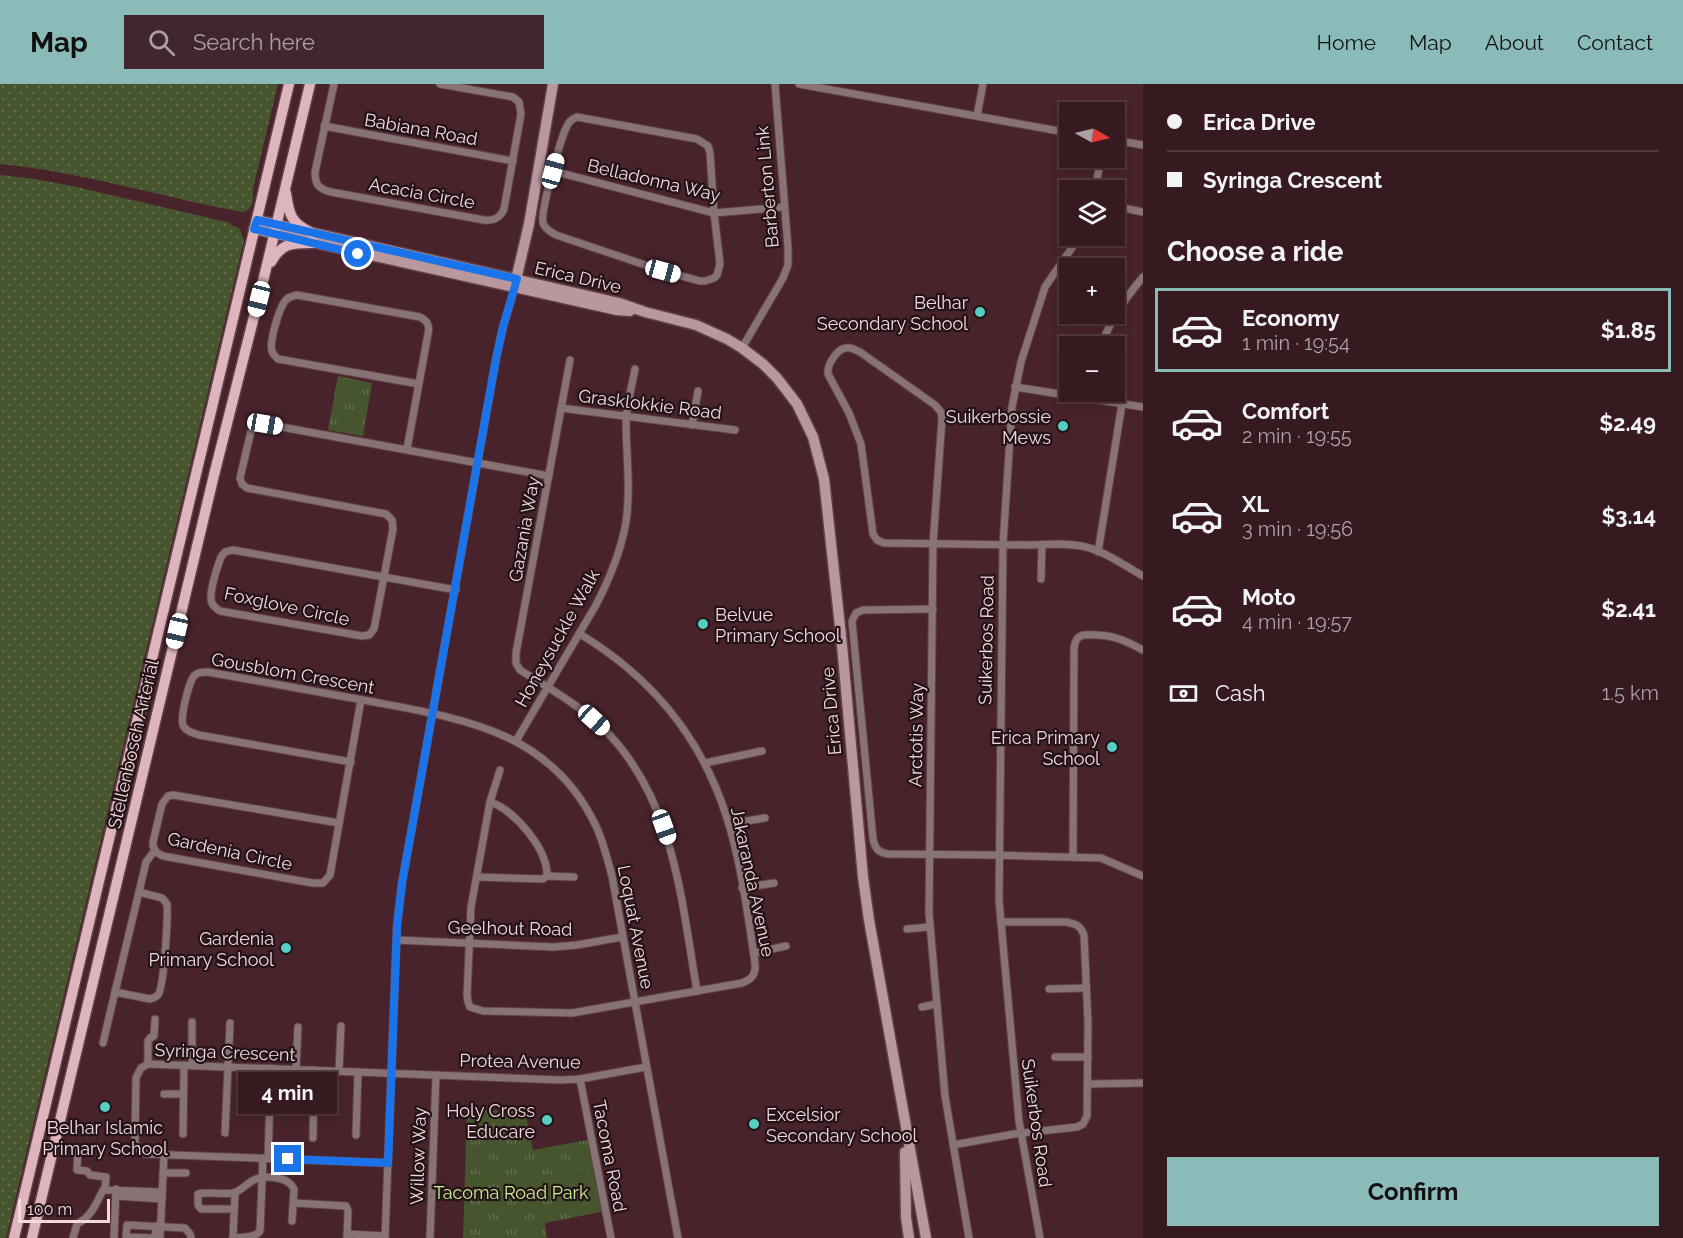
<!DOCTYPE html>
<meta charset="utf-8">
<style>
:root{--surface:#361a20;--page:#41272d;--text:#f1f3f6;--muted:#aaa1a5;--line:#50383e;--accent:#8bbbb9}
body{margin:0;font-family:Raleway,sans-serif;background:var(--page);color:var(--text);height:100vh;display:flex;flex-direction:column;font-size:22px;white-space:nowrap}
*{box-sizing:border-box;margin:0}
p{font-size:20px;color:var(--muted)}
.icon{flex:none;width:33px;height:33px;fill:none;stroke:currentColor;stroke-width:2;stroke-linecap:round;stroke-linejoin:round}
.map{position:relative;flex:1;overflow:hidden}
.panel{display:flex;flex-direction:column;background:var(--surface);width:540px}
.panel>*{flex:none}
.top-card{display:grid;align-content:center;height:132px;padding:0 24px;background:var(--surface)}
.needle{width:39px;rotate:98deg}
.controls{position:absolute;left:1059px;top:18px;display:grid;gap:12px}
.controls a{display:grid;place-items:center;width:66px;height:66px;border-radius:0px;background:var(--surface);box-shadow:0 3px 9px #0003,0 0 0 2px var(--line);font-size:30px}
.scale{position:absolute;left:18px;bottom:15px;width:92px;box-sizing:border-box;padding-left:6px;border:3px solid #f2d9dd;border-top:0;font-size:16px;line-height:21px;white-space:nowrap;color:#f2d9dd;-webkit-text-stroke:4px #231316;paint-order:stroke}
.end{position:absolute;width:27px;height:27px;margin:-14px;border:8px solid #1a73e8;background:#fff;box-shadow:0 0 0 3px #fff}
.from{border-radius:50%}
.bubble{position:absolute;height:42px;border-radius:0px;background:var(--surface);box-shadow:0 3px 9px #0003,0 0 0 2px var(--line);font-size:20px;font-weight:700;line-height:42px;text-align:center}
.car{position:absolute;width:18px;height:36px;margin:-18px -9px;border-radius:8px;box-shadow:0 0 4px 2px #0007;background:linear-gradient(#fff 24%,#345 0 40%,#fff 0 76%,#345 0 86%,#fff 0)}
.top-card b{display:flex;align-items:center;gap:21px;height:57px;font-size:22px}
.top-card b+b{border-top:2px solid var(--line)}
.top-card i{width:15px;height:15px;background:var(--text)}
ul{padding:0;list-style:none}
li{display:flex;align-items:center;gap:18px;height:84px;margin:0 12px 9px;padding:0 12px;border:3px solid transparent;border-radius:0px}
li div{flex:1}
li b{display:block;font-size:22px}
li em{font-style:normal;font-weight:700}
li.active{border-color:var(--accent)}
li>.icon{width:54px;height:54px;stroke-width:1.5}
h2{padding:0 24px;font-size:27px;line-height:72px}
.pay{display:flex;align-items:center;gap:15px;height:66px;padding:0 24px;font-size:22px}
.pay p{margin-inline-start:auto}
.cta{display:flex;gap:12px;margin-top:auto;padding:12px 24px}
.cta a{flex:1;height:69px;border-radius:0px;background:var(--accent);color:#111;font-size:24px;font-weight:700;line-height:69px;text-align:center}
header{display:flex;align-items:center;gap:36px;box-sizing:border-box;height:84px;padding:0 30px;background:var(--accent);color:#111}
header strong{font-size:28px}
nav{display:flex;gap:33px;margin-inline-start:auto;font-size:21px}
.search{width:420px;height:54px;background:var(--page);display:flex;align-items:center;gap:15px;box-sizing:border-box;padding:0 21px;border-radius:0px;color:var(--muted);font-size:22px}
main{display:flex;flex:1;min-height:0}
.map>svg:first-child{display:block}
.grass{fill:url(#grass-dots)}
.park{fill:url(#park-tufts)}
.pitch{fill:#46552e}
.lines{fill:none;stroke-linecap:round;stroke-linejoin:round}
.minor-casing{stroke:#634047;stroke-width:9}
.secondary-casing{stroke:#634047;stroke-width:13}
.primary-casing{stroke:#634047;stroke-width:13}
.minor{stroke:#877376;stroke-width:7}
.secondary{stroke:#b8989e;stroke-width:10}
.primary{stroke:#deb5bc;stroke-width:10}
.route{stroke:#1a73e8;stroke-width:8}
.poi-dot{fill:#56cec2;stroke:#231316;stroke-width:2}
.labels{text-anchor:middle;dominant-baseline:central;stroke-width:4.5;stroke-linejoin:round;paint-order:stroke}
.street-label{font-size:18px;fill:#f2d9dd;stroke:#231316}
.poi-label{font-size:18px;fill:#f2d9dd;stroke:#231316;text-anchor:end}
.park-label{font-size:18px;fill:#c9ee94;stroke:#231316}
</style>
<header>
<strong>Map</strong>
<div class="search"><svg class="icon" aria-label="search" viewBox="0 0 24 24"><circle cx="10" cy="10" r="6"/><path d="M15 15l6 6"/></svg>Search here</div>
<nav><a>Home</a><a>Map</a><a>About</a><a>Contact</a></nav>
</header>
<main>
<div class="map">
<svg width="1143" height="1154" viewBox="0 0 1143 1154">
<defs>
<pattern id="grass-dots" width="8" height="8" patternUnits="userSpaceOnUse" patternTransform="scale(1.5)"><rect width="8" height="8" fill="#46552e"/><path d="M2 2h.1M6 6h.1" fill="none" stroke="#616d4c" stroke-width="1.8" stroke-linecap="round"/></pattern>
<pattern id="park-tufts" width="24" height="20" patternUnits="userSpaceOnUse" patternTransform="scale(1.5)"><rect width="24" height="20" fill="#46552e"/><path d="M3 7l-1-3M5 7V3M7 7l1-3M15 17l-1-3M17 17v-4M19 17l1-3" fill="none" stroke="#616d4c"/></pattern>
</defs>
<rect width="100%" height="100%" fill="#48232b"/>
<g class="grass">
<path d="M0,0H278L253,105C253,115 254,127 242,128C161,113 82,88 0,80Z"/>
<path d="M0,91L35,95L72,102L231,139V141L239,144L244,156L6,1154H0Z"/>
</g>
<g class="park">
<path d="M338,292L372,299L363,352L328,346Z"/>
<path d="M467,1025L525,1028L533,1066L592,1055L606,1127L545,1139L547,1154H463Z"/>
</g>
<g class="pitch">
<path d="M587,1085L589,1099L562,1105L559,1091Z"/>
<path d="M536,1088L543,1116L529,1119L523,1091Z"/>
<path d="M590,1104L593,1118L566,1124L563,1110Z"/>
</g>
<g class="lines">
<defs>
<g id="minor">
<path d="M334,0L315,88C315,101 319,105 331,108L484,136C494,137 500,134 504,125L521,30L519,18L513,13L440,0"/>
<path d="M799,0L1070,49"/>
<path d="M977,32L983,0"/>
<path d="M577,33L697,55L708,62L710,69L714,129L720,180L717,191L714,194L705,197H700L663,187L556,151C551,148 545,145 543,139C540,128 561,53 567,42C569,37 572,35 577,33Z"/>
<path d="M324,42L513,77"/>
<path d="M1114,56L1143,61"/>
<path d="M553,87L714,129L784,123"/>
<path d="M1095,106L1101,74"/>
<path d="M1119,123L1143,128"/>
<path d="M1101,262C1110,237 1125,214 1143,193"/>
<path d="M742,264L783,194L788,181V164L775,0"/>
<path d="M570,276L516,569V579L520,586C549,604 579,621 603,644C674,714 681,814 697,907"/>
<path d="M1015,303L1143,323"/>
<path d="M561,324L735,346"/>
<path d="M692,341L698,307"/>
<path d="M407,365L428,250C430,242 428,237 420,233L297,211C292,212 288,213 285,217C279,225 269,258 272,267C273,271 275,272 278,275L419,300"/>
<path d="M1098,468L1122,320"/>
<path d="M1041,495L1042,461"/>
<path d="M456,506L233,466L225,468L221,473C217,484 210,505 211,516C212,522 216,524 220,527L362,552L369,551L374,545L393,445L392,436L386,430L247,404L242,400L240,394L251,347L256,341L265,340L549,392"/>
<path d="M933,525L863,526L856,529L852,537L873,755C875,765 879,769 889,770L992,771L1101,774L1143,792"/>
<path d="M516,657L596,521C610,494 621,467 626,438C631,404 626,369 626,336C627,319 632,302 635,285"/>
<path d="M351,678L199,651C193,649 185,647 183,641C180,633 189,598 194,592C198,588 202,588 208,588C263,598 318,608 374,618C465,635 550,648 595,740C603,756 607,774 612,792L678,1154"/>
<path d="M705,679L762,667"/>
<path d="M500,686L490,718L471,823L467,911L468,918L470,923L483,927L572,929L742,899C752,895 756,891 755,879C748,832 741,776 726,731C700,651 651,593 580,550"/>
<path d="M490,718C515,726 548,766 547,792"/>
<path d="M339,739L173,711L168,712L162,720L153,758V762L156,768L163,772L312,799H323L330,791L361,616"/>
<path d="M729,740L765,734"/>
<path d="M1073,773L1074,564C1075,557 1077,552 1084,551C1109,550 1121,554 1143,566"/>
<path d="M477,793L543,795L547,792L574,793"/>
<path d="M742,804L774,799"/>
<path d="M907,845L929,843"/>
<path d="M397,856L553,863L577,861L622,853"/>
<path d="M754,869L786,862"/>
<path d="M1049,905L1086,904"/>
<path d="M115,908L139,808"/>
<path d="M922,923L936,920"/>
<path d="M192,938V981"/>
<path d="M103,959L115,908L150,915C154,914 155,914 158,911C164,904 168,833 167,820L162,814L139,808L146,778L155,766"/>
<path d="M1055,973H1088"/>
<path d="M148,980V957L150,954L154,952L155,935"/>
<path d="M296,985L298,943"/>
<path d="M339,987L341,942"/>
<path d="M580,995L611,1154"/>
<path d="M1088,1000L1143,999"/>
<path d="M164,1010H183"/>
<path d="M295,1015H313"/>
<path d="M225,1049L230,939"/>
<path d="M183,1050L184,981"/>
<path d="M356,1051L358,988"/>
<path d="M313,1054L314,986"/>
<path d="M953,1061L1014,1050L1077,1043L1083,1040L1087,1032L1088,939L1084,851C1080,841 1076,840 1066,838H1001"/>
<path d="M78,1065L77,1086L87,1087L90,1091L106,1093L105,1104"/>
<path d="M268,1074L271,984"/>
<path d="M388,1079L146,1070L140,1067L135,1058L136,994L141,984L148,980L561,996L580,995L646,983"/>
<path d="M163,1089H186"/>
<path d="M116,1112L162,1115"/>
<path d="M294,1119L346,1122L348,1127L347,1154"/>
<path d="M234,1125H201L198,1121V1110C209,1107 228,1112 236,1108C243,1105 248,1098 256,1095C267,1091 289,1093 294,1105L292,1137"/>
<path d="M156,1142L155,1154L126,1153L127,1141L185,1144L190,1150L191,1154"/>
<path d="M347,1150L385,1152"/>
<path d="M73,1154L77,1140C92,1132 96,1120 103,1106L162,1108"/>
<path d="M114,1154L116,1105"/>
<path d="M160,1154L164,1071"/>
<path d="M233,1154C242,1153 256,1154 260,1147L263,1074"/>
<path d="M233,1154L235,1109"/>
<path d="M385,1154L397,842L402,799L496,275L503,243L515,203"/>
<path d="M430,1154L436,991"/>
<path d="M969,1154L945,1012L929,829L933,460L942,335L941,328L935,321L860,268C858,267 852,264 850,264C838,262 827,280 828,290L849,329L861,360L873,450L877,456L884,459C931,460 979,460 1026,461C1045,461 1067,458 1086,463C1106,468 1125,482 1143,492"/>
<path d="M1040,1154L1019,1037L999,816L1003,460L1012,323L1021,278L1045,203L1080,152"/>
</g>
<g id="secondary">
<path d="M257,136L619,219L645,228L696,241L727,255L742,264L763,280L777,294L797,320L813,353L824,395L842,561L863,793L869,836L926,1154"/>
<path d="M254,145L617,226L630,227"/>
<path d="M515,200L529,140L553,0"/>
<path d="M905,1068L906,1133L909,1154"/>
</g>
<g id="primary">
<path d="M286,109C289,131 291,139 312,149"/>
<path d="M271,178C282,158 293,159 314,159"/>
<path d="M14,1154L289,0"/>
<path d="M32,1154L214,391L264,193L310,0"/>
</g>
</defs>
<use href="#minor" class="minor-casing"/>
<use href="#secondary" class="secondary-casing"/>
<use href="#primary" class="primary-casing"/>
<use href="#minor" class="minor"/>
<use href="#secondary" class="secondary"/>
<use href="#primary" class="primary"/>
</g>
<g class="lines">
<path class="route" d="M288,1075L388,1079L397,842L402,799L496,275L503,243L517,195L257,136L254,145L358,170"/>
</g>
<g class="poi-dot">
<circle cx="980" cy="228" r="6"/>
<circle cx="1063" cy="342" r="6"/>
<circle cx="703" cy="540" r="6"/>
<circle cx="1112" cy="663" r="6"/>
<circle cx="286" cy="864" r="6"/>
<circle cx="105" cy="1023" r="6"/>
<circle cx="547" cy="1036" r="6"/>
<circle cx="754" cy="1040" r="6"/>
</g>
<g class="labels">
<g class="street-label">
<text transform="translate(421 45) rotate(10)">Babiana Road</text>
<text transform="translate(654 96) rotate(13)">Belladonna Way</text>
<text transform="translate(767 103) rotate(-95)">Barberton Link</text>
<text transform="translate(422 109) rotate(10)">Acacia Circle</text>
<text transform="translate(578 193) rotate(13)">Erica Drive</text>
<text transform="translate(650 320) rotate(7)">Grasklokkie Road</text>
<text transform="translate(524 445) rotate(-80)">Gazania Way</text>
<text transform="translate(287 522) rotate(12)">Foxglove Circle</text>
<text transform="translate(557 554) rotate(-61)">Honeysuckle Walk</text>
<text transform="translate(986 556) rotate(-89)">Suikerbos Road</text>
<text transform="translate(293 589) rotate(10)">Gousblom Crescent</text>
<text transform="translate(831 627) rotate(-95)">Erica Drive</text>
<text transform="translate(916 651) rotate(-89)">Arctotis Way</text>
<text transform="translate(133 660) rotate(-77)">Stellenbosch Arterial</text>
<text transform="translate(230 767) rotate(12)">Gardenia Circle</text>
<text transform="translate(753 798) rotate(78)">Jakaranda Avenue</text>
<text transform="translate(636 843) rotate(79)">Loquat Avenue</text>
<text transform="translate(510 844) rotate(1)">Geelhout Road</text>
<text transform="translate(225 968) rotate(2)">Syringa Crescent</text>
<text transform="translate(520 977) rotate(1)">Protea Avenue</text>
<text transform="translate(1037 1039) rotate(82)">Suikerbos Road</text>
<text transform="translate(418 1072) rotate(-88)">Willow Way</text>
<text transform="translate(610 1072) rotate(79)">Tacoma Road</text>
</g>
<g class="poi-label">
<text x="968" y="218">Belhar<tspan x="968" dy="21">Secondary School</tspan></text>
<text x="1051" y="332">Suikerbossie<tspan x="1051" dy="21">Mews</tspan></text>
<text x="715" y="530" text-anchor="start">Belvue<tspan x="715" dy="21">Primary School</tspan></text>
<text x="1100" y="653">Erica Primary<tspan x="1100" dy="21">School</tspan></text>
<text x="274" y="854">Gardenia<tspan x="274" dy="21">Primary School</tspan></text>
<text x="535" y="1026">Holy Cross<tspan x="535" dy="21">Educare</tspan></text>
<text x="766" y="1030" text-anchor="start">Excelsior<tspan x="766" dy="21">Secondary School</tspan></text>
<text x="105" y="1043" text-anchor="middle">Belhar Islamic<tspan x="105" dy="21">Primary School</tspan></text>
</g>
<g class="park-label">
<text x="511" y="1108">Tacoma Road Park</text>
</g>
</g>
</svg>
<div class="controls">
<a><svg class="needle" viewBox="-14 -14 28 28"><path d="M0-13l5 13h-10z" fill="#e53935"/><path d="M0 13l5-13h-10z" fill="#aaa1a5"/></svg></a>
<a><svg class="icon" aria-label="layers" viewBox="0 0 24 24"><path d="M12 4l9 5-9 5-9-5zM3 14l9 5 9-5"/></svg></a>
<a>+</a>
<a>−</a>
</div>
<div class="scale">100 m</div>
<i class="end from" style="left:358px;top:170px"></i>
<i class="end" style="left:288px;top:1075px"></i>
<div class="bubble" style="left:238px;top:988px;width:99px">4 min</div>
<i class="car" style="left:553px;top:87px;rotate:15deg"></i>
<i class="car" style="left:663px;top:187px;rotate:105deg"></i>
<i class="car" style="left:259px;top:215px;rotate:194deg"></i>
<i class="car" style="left:265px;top:340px;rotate:100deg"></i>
<i class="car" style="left:177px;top:547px;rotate:193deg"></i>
<i class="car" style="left:594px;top:636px;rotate:132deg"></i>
<i class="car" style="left:664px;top:743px;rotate:160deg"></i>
</div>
<section class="panel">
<div class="top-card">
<b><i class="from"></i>Erica Drive</b>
<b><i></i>Syringa Crescent</b>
</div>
<h2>Choose a ride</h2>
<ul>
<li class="active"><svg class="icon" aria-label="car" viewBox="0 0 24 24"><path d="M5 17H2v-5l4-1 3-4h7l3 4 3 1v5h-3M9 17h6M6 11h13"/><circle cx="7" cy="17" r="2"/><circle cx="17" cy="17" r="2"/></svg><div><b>Economy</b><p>1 min · 19:54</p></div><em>$1.85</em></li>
<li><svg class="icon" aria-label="car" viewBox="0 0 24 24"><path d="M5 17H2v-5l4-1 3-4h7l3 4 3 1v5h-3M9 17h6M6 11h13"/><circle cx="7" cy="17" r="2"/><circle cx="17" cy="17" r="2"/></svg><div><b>Comfort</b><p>2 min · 19:55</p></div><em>$2.49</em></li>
<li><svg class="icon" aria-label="car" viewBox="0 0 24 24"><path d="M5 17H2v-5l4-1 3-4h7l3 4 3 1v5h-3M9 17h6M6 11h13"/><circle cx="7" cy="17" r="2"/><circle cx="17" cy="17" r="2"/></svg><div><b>XL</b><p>3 min · 19:56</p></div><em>$3.14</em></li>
<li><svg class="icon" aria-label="car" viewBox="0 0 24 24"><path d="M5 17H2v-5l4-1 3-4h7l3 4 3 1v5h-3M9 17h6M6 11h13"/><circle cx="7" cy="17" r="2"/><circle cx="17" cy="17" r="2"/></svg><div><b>Moto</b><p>4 min · 19:57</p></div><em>$2.41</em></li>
</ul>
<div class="pay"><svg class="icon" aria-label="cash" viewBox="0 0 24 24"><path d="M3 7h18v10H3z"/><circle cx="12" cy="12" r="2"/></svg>Cash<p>1.5 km</p></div>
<div class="cta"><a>Confirm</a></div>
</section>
</main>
